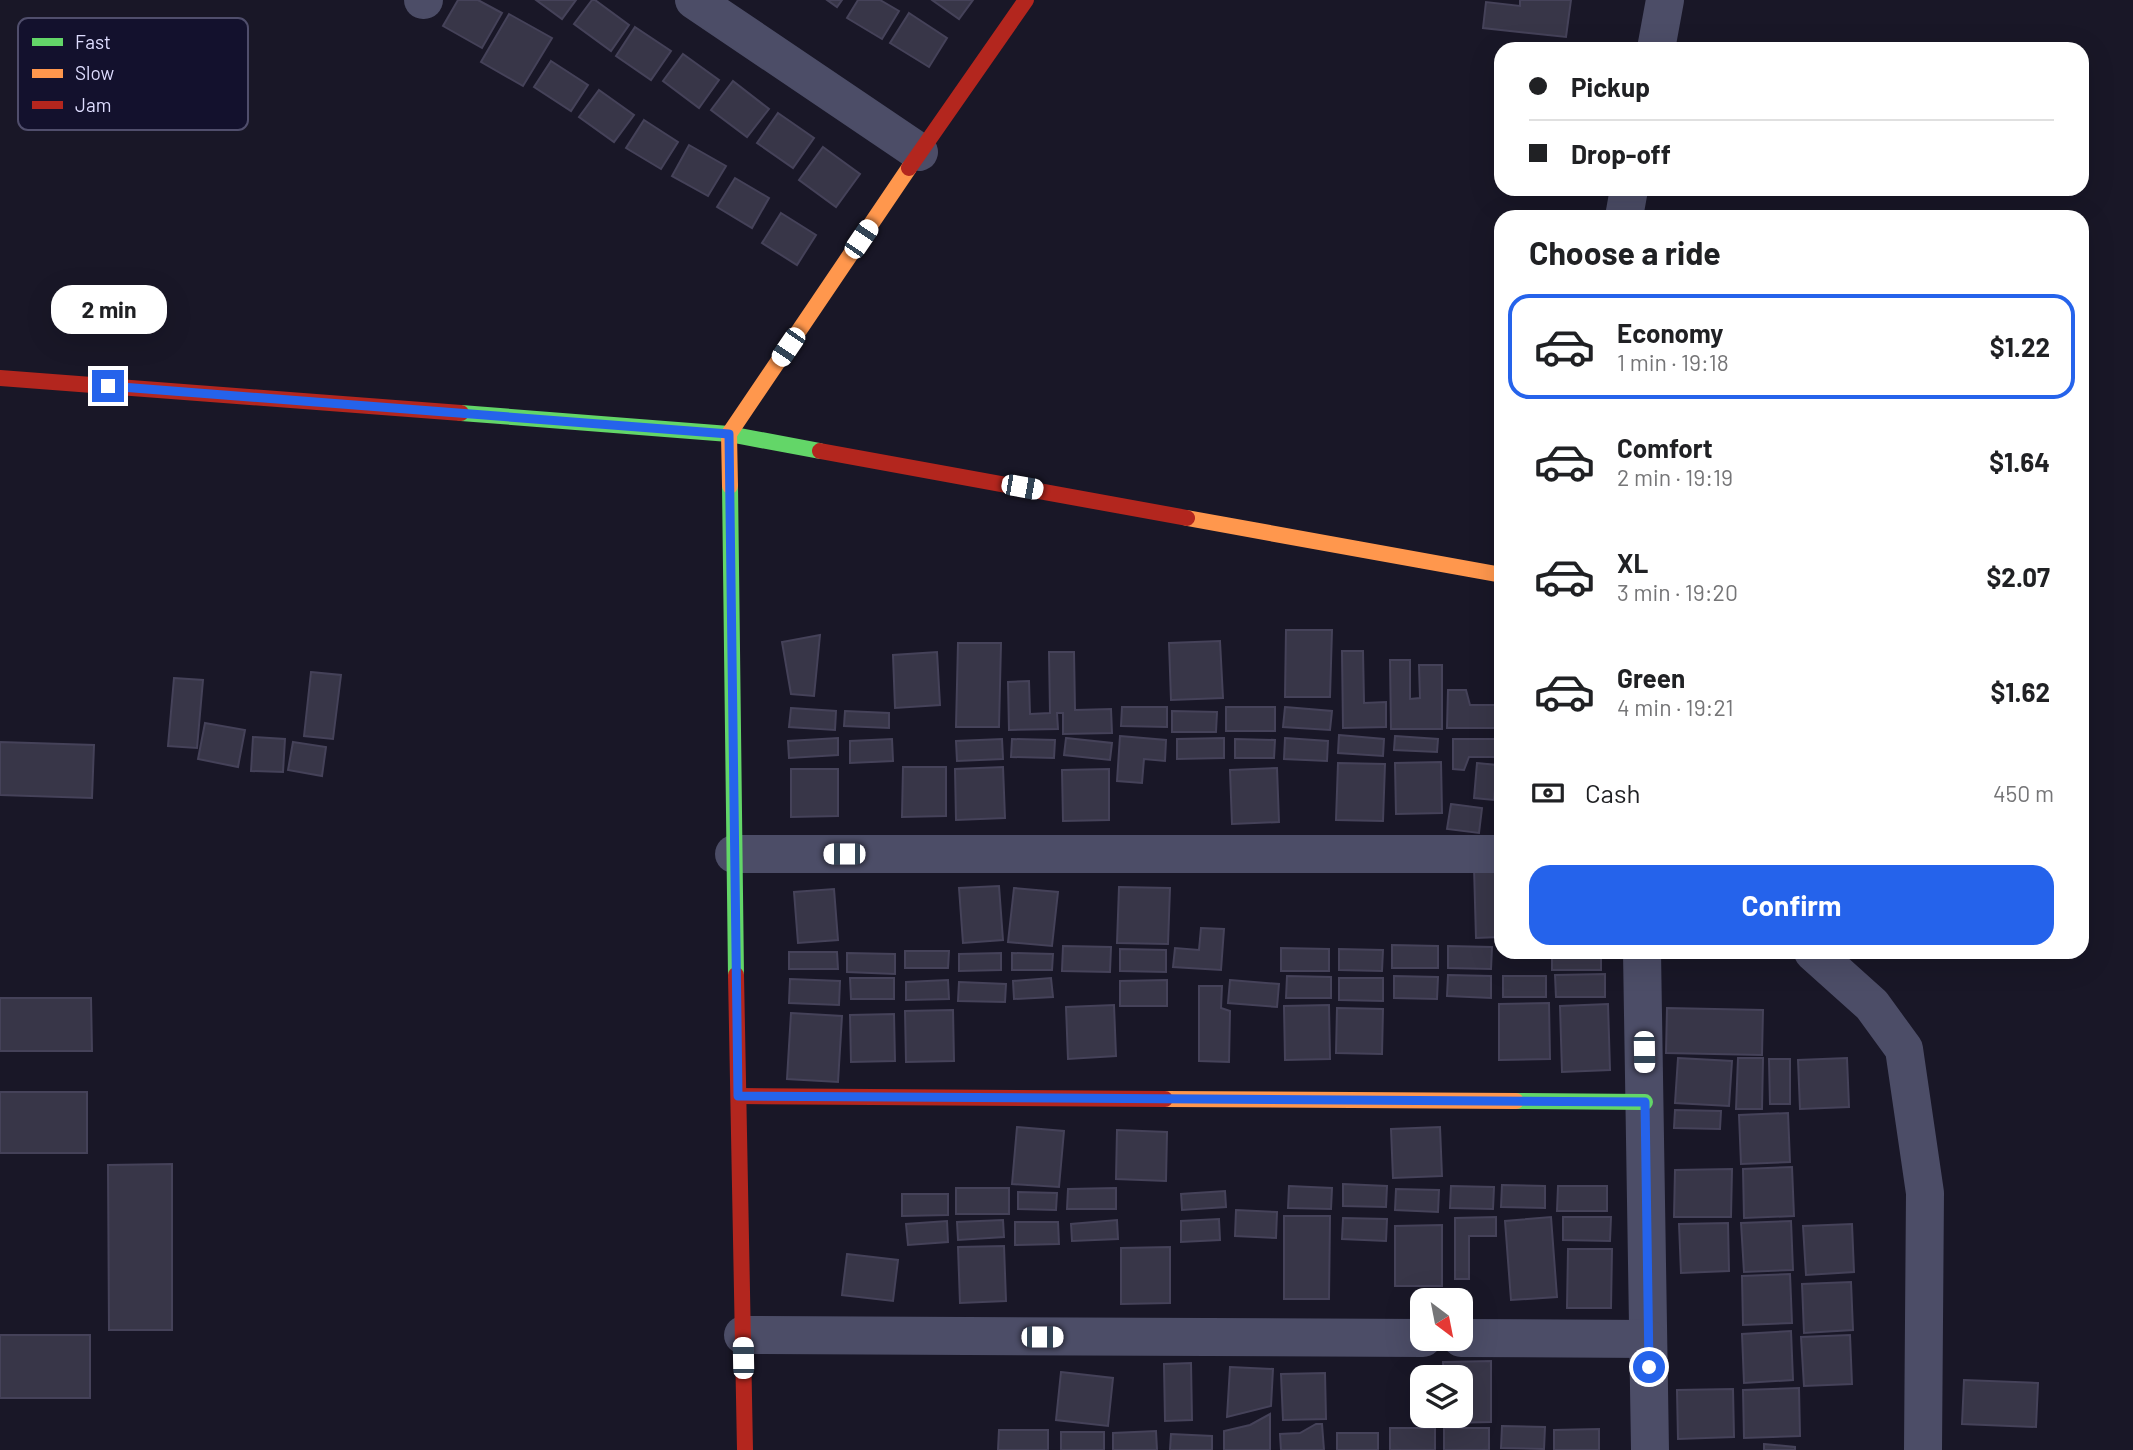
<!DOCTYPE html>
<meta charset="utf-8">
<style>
:root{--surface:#fff;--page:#f6f6f6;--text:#202124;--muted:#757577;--line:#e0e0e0;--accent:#2563eb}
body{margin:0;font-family:Barlow,sans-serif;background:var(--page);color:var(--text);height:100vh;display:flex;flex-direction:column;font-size:26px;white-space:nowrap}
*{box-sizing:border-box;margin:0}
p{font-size:23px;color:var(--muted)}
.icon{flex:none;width:38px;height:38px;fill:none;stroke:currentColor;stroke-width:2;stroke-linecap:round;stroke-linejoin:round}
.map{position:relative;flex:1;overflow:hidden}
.sheet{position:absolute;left:1494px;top:210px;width:595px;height:749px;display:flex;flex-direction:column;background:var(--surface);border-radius:21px;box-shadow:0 7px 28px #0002}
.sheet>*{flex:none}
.banner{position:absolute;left:1494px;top:42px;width:595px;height:154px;border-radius:21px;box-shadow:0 7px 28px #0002;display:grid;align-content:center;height:154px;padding:0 35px;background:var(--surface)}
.needle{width:46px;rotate:148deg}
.tools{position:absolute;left:1410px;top:1288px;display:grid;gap:14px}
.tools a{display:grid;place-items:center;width:63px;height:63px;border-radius:14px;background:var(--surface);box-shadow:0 7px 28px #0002;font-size:35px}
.end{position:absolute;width:32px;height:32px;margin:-16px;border:9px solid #2563eb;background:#fff;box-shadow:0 0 0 4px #fff}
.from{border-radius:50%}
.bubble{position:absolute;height:49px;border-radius:21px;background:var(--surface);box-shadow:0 7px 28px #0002;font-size:23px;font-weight:700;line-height:49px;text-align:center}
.car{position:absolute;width:21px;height:42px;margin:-21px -10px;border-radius:9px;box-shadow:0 0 5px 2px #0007;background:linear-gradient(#fff 24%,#345 0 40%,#fff 0 76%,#345 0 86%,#fff 0)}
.banner b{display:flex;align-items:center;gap:24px;height:66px;font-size:26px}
.banner b+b{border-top:2px solid var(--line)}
.banner i{width:18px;height:18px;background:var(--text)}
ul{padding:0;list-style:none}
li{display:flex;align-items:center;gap:21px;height:105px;margin:0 14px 10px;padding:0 21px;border:4px solid transparent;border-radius:21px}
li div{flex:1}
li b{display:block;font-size:26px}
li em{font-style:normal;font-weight:700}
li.on{border-color:var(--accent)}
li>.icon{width:63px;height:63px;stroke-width:1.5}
h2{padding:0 35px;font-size:32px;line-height:84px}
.pay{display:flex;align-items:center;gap:18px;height:77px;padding:0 35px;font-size:26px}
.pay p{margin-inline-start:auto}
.primary-button{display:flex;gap:14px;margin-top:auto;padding:14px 35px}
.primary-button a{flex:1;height:80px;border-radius:21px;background:var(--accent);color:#fff;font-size:28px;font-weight:700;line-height:80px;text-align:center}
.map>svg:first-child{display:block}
.building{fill:#383648;stroke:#454259;stroke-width:2}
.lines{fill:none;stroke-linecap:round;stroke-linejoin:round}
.street{stroke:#4c4d67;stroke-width:38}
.fast{stroke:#63d668;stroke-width:16}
.slow{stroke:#ff974d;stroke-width:16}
.jam{stroke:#b3261e;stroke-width:16}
.route{stroke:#2563eb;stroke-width:9}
.key{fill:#13112d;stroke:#504e6c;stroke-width:2}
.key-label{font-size:19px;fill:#deddff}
</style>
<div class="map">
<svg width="2133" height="1450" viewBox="0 0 2133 1450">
<rect width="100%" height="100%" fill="#191727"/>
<g class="building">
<path d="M458,0H478L502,13L482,48L443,26Z"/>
<path d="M536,0H576L562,19Z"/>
<path d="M592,0H595L629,25L611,51L574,24Z"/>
<path d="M827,0H842L837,7Z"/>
<path d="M858,0H880L899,11L882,39L847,18Z"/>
<path d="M932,0H973L959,19Z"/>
<path d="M1520,0H1571L1566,37L1483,28L1486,2L1520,6Z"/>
<path d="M909,13L947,38L929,67L890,43Z"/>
<path d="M509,14L552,38L523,86L481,62Z"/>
<path d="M635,27L671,51L651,80L616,56Z"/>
<path d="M683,54L719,80L699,108L663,81Z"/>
<path d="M551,61L588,85L571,111L534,87Z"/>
<path d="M733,81L769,109L747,137L711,110Z"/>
<path d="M599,90L634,115L614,142L579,117Z"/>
<path d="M778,113L814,138L793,168L757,143Z"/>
<path d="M644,120L678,142L661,169L626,148Z"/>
<path d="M689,145L726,166L708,196L672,176Z"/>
<path d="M823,147L860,174L836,207L799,180Z"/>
<path d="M735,178L769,198L752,228L717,207Z"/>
<path d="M781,213L816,235L797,265L762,243Z"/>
<path d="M1286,630H1332L1330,697H1285Z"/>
<path d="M1502,632V731H1501L1497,633Z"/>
<path d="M820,635L814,696L791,694L782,642Z"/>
<path d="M1220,641L1223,698L1171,700L1169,643Z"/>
<path d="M958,643H1001L999,727H956Z"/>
<path d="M1342,651H1363L1364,703L1386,702V727L1343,728Z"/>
<path d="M937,652L940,705L895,708L893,655Z"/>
<path d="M1049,652H1074L1075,710L1111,709L1112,733L1063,734V713H1057L1058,729L1009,730L1008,682L1029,681L1030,714L1050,713Z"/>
<path d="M1390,660H1410V699L1420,698L1419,665H1442V729H1391Z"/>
<path d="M311,672L341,675L333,739L304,736Z"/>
<path d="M174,678L203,680L197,748L168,746Z"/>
<path d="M1448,690H1466L1470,705H1495V728H1447Z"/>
<path d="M1122,707H1167V727L1121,726Z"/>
<rect x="1226" y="707" width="49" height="24"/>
<path d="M1285,707L1332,711L1330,730L1283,727Z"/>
<path d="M791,708L836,711L835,730L789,727Z"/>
<path d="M845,711L889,713V728L844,726Z"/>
<path d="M1172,711L1217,712L1216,732H1172Z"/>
<path d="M205,723L245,730L238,767L198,759Z"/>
<path d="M1339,735L1384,739L1383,756L1338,753Z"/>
<path d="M1120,736L1166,740L1165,761L1144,759L1142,783L1117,781Z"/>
<path d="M1395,736L1438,739L1437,752L1394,750Z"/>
<path d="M253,737L285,739L283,772L251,771Z"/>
<path d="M838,738V755L789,758L788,741Z"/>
<path d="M1066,738L1112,743L1110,760L1064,755Z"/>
<path d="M1224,738V758L1177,759V739Z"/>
<path d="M1285,738L1328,741L1327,761L1284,759Z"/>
<path d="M892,739L893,761L850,763V741Z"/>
<path d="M1002,739L1003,759L957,761L956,741Z"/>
<path d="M1012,739L1055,740L1054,758L1011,757Z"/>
<path d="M1235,739L1275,740L1274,758H1235Z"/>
<path d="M1453,739H1498V757H1469L1464,770L1453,769Z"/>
<path d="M0,742L94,745L92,798L0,795Z"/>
<path d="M293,742L326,747L322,776L288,770Z"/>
<path d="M1441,762L1442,813L1396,814L1395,763Z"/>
<path d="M1338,763L1385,764L1383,821L1336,820Z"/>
<path d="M1477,763L1497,765L1494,800L1474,798Z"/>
<path d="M903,767H946V816L902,817Z"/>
<path d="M1003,767L1005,818L956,820L955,769Z"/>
<path d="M1277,768L1279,822L1232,824L1230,770Z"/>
<path d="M791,769H838V816L791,817Z"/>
<path d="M1109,769V820L1063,821L1062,770Z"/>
<path d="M1451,804L1482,808L1479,833L1447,829Z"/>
<path d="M1474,867H1498L1500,937L1476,938Z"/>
<path d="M999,886L1003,940L963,943L959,888Z"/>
<path d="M1119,887L1170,888L1168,944L1117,943Z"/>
<path d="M1014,888L1058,892L1052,946L1008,942Z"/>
<path d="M834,889L838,940L798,943L794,892Z"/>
<path d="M1201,928L1224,929L1221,970L1173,967L1175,948L1199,950Z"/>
<path d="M1392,945L1438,946V968H1392Z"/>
<path d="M1063,946L1111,947L1110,972L1062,971Z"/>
<path d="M1448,946L1492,947L1491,969L1448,968Z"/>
<path d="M1281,948L1329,949V971H1281Z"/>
<path d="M1120,949L1166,950V972L1120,971Z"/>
<path d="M1339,949L1383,950L1382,971L1339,970Z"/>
<path d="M905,951H949L948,968H905Z"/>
<path d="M789,952H837L838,969H789Z"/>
<rect x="1552" y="952" width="49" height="18"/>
<path d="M847,953L895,954V974L847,972Z"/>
<path d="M1001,953V970L959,971V954Z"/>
<path d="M1012,953L1053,954L1052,970H1012Z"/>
<path d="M1605,974V997H1556L1555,975Z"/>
<path d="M1448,975L1491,976V998L1447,996Z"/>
<path d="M1287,976L1331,977V998H1286Z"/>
<path d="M1394,976L1438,977L1437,999L1394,998Z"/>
<rect x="1503" y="976" width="43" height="21"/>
<path d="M850,978H894V999H851Z"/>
<path d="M1051,978L1053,997L1014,999L1013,981Z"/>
<path d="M1339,978H1383V1001L1339,1000Z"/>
<path d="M790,979L840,981L839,1005L789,1003Z"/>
<path d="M948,980L949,999L906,1000V982Z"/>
<path d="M1167,980V1006H1120V981Z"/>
<path d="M1230,980L1279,984L1277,1007L1228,1003Z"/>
<path d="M959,982L1006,984L1005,1002L958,1001Z"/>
<path d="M1199,986H1222L1221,1008L1230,1011L1229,1062L1199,1061Z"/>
<path d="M0,998H91L92,1051H0Z"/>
<path d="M1549,1003L1550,1059L1499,1060V1004Z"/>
<path d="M1608,1004L1610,1070L1562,1072L1560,1006Z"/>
<path d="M1114,1005L1116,1056L1068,1059L1066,1007Z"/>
<path d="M1329,1005L1330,1059L1285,1060L1284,1006Z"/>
<path d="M1337,1008L1383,1009L1382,1054L1336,1053Z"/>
<path d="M1667,1008L1763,1010L1762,1055L1666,1053Z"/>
<path d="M953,1010L954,1061L906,1062L905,1011Z"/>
<path d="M791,1013L842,1016L838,1082L787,1079Z"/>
<path d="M894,1014L895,1061L851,1062L850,1015Z"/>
<path d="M1678,1058L1732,1061L1729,1106L1675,1103Z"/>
<path d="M1738,1058H1763L1762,1109H1736Z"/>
<path d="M1847,1058L1849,1107L1800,1109L1798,1060Z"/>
<path d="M1769,1059H1790V1104H1770Z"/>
<rect x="0" y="1092" width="87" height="61"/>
<path d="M1675,1110L1721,1111L1720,1129L1674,1128Z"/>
<path d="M1788,1113L1790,1162L1741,1164L1739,1115Z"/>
<path d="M1017,1127L1064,1131L1059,1187L1012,1184Z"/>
<path d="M1440,1127L1442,1176L1393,1178L1391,1129Z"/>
<path d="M1117,1130L1167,1132L1166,1181L1116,1179Z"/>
<path d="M172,1164V1330H109L108,1165Z"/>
<path d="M1792,1167L1794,1216L1744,1218L1743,1169Z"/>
<path d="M1732,1169L1731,1217H1674L1675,1170Z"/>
<path d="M1343,1184L1387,1186L1386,1207L1343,1206Z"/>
<path d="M1502,1185L1545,1186V1208L1501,1207Z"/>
<path d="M1289,1186L1332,1188L1331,1209L1288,1208Z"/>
<path d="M1451,1186L1494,1187L1493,1209L1450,1208Z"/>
<path d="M1558,1186H1607V1211H1557Z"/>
<rect x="956" y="1188" width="53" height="26"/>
<path d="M1116,1188V1209H1067L1068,1189Z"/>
<path d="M1396,1189L1439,1190L1438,1212L1395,1210Z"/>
<path d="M1225,1191L1226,1207L1182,1210L1181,1194Z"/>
<path d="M1018,1192L1057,1193L1056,1210L1018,1209Z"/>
<path d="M902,1194H948V1215L902,1216Z"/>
<path d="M1236,1210L1277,1212L1276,1238L1235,1236Z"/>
<path d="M1284,1216H1330L1329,1299H1284Z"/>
<path d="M1496,1217V1236H1469V1279H1455V1218Z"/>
<path d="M1551,1217L1557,1297L1511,1300L1505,1221Z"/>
<path d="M1563,1217H1611L1610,1241L1563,1240Z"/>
<path d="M1343,1218L1387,1219L1386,1241L1342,1239Z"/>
<path d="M1219,1219L1220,1240L1181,1242V1221Z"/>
<path d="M1003,1220L1004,1237L958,1240L957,1222Z"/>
<path d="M1117,1220L1118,1239L1072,1241L1071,1224Z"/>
<path d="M947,1221L948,1242L908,1245L906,1224Z"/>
<path d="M1791,1221L1793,1270L1744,1272L1741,1223Z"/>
<path d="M1015,1222H1058L1059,1244L1015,1245Z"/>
<path d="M1728,1223L1729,1271L1681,1273L1679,1224Z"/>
<path d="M1852,1224L1854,1272L1806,1275L1803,1226Z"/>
<path d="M1442,1225V1286H1395V1226Z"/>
<path d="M1004,1246L1006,1301L960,1303L958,1247Z"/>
<path d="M1170,1247V1303L1121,1304V1248Z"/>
<path d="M1568,1249H1612L1611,1308H1567Z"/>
<path d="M847,1254L898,1260L893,1301L842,1295Z"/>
<path d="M1790,1274L1792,1323L1743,1325L1742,1276Z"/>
<path d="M1851,1282L1853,1330L1804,1333L1802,1284Z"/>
<path d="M1791,1331L1793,1380L1744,1383L1742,1334Z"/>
<rect x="0" y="1335" width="90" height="63"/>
<path d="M1850,1335L1852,1384L1804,1386L1801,1337Z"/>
<path d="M1491,1361V1422L1444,1423V1416H1461V1377H1444L1443,1362Z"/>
<path d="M1191,1363L1192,1420L1165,1421L1164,1364Z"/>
<path d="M1230,1367L1273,1369L1271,1406L1227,1417Z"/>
<path d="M1061,1372L1113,1378L1108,1426L1056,1420Z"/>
<path d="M1325,1373L1326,1419L1283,1420L1281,1374Z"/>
<path d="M1964,1380L2038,1383L2036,1427L1962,1424Z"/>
<path d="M1799,1388L1800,1436L1744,1438L1743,1390Z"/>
<path d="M1733,1389L1734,1437L1678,1439L1677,1390Z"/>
<path d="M1270,1414V1450H1224V1431L1250,1425Z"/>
<path d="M1316,1424H1322L1324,1450H1281L1280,1434L1300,1433Z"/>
<path d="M1502,1426L1545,1427L1544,1449L1501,1448Z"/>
<rect x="1390" y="1428" width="45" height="22"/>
<rect x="1444" y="1428" width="45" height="22"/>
<path d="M1599,1429V1450H1554V1430Z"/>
<path d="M999,1430H1048V1450H998Z"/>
<path d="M1156,1431L1157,1450H1113V1433Z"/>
<rect x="1061" y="1432" width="43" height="18"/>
<rect x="1337" y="1433" width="41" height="17"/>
<path d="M1171,1434L1212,1436V1450H1170Z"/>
<path d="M1764,1444L1795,1447V1450H1764Z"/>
</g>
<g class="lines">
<g class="street">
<path d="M423,0H424"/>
<path d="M694,0L919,152"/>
<path d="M1656,49L1665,0"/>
<path d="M1624,217L1629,189"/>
<path d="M734,854H1502"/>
<path d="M1642,952L1650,1450"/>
<path d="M1813,952L1872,1005L1904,1049L1925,1193L1923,1450"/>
<path d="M743,1335L1423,1338"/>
<path d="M1461,1338L1648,1339"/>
</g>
<g class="fast">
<path d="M461,413L729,434L820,451"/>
<path d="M730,486L736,975"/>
<path d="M1516,1101L1645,1102"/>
</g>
<g class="slow">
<path d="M730,486L729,434L909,168"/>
<path d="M1187,518L1502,575"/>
<path d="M1165,1099L1516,1101"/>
</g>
<g class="jam">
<path d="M909,168L1026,0"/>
<path d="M0,378L461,413"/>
<path d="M820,451L1187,518"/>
<path d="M736,975L745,1450"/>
<path d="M739,1096L1165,1099"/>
</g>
</g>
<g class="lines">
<path class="route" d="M108,386L729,434L738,1096L1645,1102L1649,1367"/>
</g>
<rect x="18" y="18" width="230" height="112" rx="10" class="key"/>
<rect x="32" y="38" width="31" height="8" fill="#63d668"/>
<rect x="32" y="69" width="31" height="9" fill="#ff974d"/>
<rect x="32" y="101" width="31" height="8" fill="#b3261e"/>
<g class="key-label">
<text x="75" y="49">Fast</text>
<text x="75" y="80">Slow</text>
<text x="75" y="112">Jam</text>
</g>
</svg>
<div class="tools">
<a><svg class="needle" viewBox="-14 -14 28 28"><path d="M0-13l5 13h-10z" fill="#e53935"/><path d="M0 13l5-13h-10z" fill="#757577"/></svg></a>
<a><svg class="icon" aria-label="layers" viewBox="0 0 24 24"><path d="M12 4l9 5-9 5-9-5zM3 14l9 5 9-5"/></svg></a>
</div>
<i class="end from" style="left:1649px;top:1367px"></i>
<i class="end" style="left:108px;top:386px"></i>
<div class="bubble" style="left:51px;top:285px;width:116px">2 min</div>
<i class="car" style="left:861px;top:239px;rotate:34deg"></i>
<i class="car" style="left:788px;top:347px;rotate:214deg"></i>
<i class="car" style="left:1022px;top:487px;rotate:100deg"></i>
<i class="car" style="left:844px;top:854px;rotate:270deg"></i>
<i class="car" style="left:1644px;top:1052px;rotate:179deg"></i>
<i class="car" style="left:1042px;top:1337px;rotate:90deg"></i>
<i class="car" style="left:743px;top:1358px;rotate:359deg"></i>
<div class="banner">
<b><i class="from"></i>Pickup</b>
<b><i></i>Drop-off</b>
</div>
<section class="sheet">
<h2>Choose a ride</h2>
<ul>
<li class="on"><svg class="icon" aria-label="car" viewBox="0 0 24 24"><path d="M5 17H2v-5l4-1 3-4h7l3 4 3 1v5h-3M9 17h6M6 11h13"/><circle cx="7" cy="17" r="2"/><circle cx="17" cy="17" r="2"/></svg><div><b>Economy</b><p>1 min · 19:18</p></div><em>$1.22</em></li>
<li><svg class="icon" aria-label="car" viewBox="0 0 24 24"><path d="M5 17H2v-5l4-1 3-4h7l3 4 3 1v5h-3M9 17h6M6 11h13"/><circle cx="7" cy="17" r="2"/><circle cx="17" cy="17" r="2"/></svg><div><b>Comfort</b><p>2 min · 19:19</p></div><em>$1.64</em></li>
<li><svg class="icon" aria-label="car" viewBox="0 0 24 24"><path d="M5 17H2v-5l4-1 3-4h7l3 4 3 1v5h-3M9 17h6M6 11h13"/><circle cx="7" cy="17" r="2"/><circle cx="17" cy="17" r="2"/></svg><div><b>XL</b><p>3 min · 19:20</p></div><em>$2.07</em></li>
<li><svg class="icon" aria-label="car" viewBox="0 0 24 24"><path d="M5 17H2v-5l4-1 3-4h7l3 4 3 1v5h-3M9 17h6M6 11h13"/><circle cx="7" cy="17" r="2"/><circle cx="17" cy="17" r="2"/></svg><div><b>Green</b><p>4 min · 19:21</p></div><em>$1.62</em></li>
</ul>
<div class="pay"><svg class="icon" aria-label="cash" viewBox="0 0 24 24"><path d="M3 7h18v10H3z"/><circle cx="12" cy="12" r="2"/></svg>Cash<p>450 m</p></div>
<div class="primary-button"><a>Confirm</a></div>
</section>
</div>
